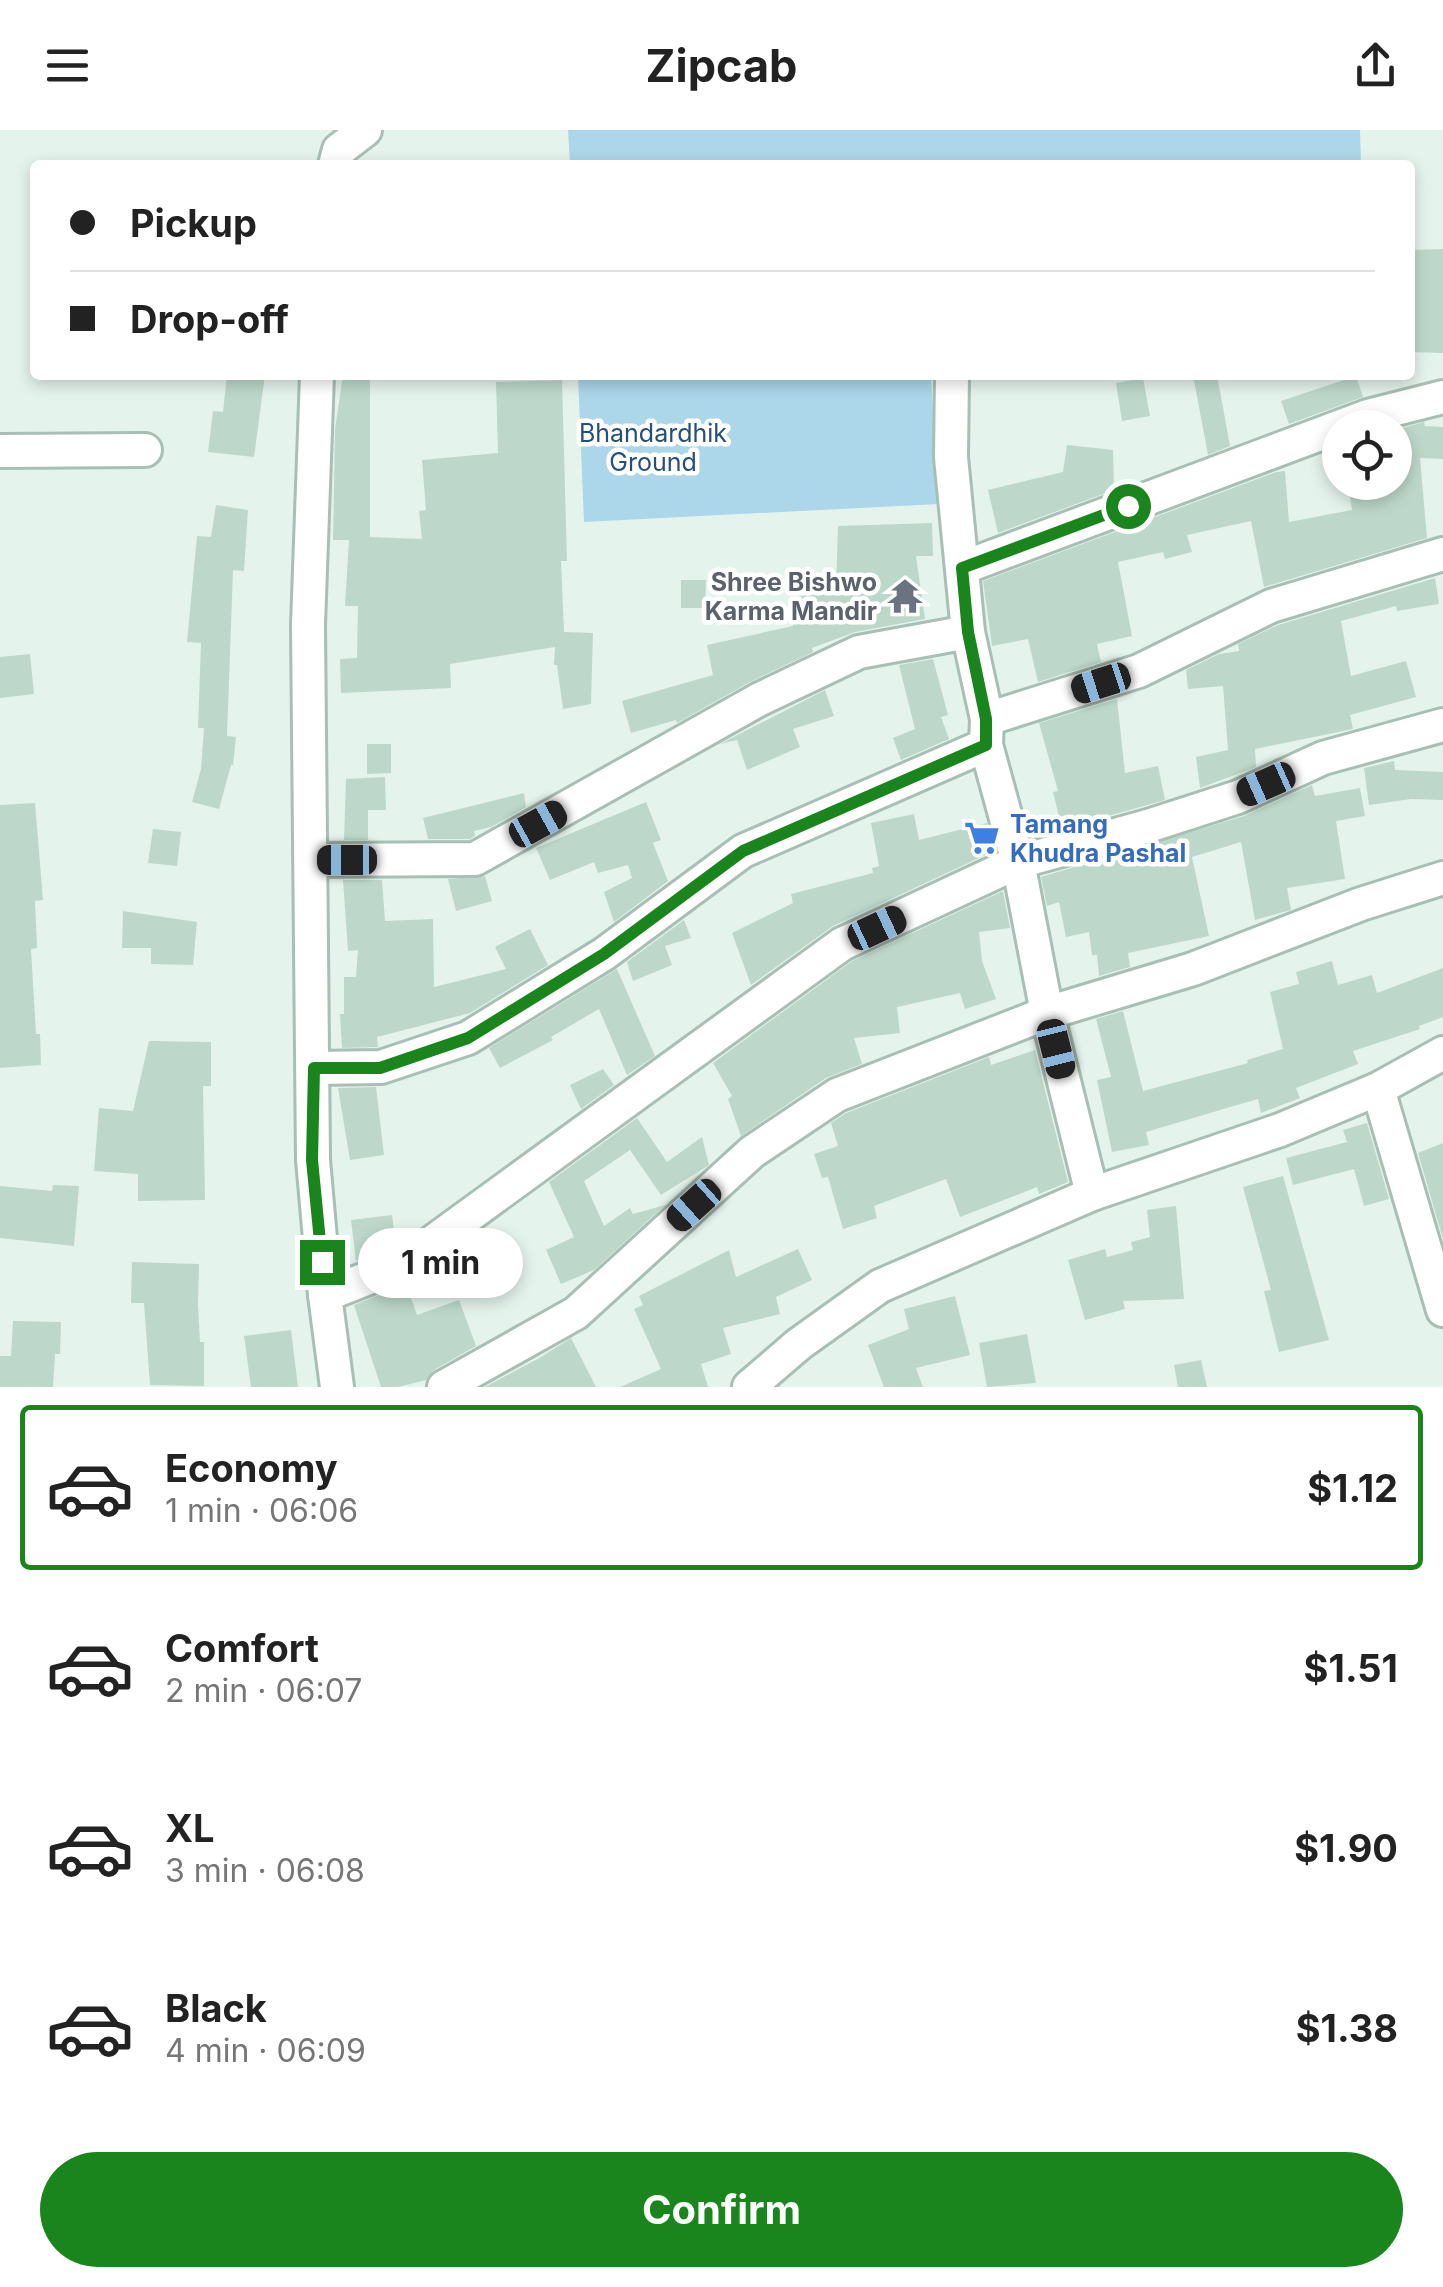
<!DOCTYPE html>
<meta charset="utf-8">
<style>
:root{--surface:#fff;--page:#f2f2f2;--text:#222;--muted:#767676;--line:#e0e0e0;--accent:#1a851d}
body{margin:0;font-family:Inter,sans-serif;background:var(--page);color:var(--text);height:100vh;display:flex;flex-direction:column;font-size:38px;white-space:nowrap}
*{box-sizing:border-box;margin:0}
p{font-size:32px;color:var(--muted)}
.icon{flex:none;width:55px;height:55px;fill:none;stroke:currentColor;stroke-width:2;stroke-linecap:round;stroke-linejoin:round}
.map{position:relative;height:1257px;overflow:hidden}
.details{display:flex;flex-direction:column;background:var(--surface);flex:1}
.details>*{flex:none}
.hud{position:absolute;left:30px;top:30px;width:1385px;height:220px;border-radius:10px;box-shadow:0 5px 15px #0003;display:grid;align-content:center;height:220px;padding:0 40px;background:var(--surface)}
.controls{position:absolute;left:1322px;top:280px;display:grid;gap:20px}
.controls a{display:grid;place-items:center;width:90px;height:90px;border-radius:50%;background:var(--surface);box-shadow:0 5px 15px #0003;font-size:50px}
.end{position:absolute;width:45px;height:45px;margin:-22px;border:12px solid #1a851d;background:#fff;box-shadow:0 0 0 5px #fff}
.from{border-radius:50%}
.bubble{position:absolute;height:70px;border-radius:35px;background:var(--surface);box-shadow:0 5px 15px #0003;font-size:32px;font-weight:700;line-height:70px;text-align:center}
.car{position:absolute;width:30px;height:60px;margin:-30px -15px;border-radius:12px;box-shadow:0 0 8px 2px #0007;background:linear-gradient(#222 24%,#8ab4d8 0 40%,#222 0 76%,#8ab4d8 0 86%,#222 0)}
.hud b{display:flex;align-items:center;gap:35px;height:95px;font-size:38px}
.hud b+b{border-top:2px solid var(--line)}
.hud i{width:25px;height:25px;background:var(--text)}
ul{padding:18px 0 0;list-style:none}
li{display:flex;align-items:center;gap:30px;height:165px;margin:0 20px 15px;padding:0 20px;border:5px solid transparent;border-radius:10px}
li div{flex:1}
li b{display:block;font-size:38px}
li em{font-style:normal;font-weight:700}
li.current{border-color:var(--accent)}
li>.icon{width:90px;height:90px;stroke-width:1.5}
.action{display:flex;gap:20px;margin-top:auto;padding:20px 40px}
.action a{flex:1;height:115px;border-radius:60px;background:var(--accent);color:#fff;font-size:40px;font-weight:700;line-height:115px;text-align:center}
header{display:flex;justify-content:space-between;align-items:center;height:130px;padding:0 40px;background:var(--surface);font-size:45px;font-weight:700}
.map>svg:first-child{display:block}
.green{fill:#acd6e9}
.building{fill:#bdd8ca}
.lines{fill:none;stroke-linecap:round;stroke-linejoin:round}
.minor-casing{stroke:#a7bfb4;stroke-width:38}
.minor{stroke:#fff;stroke-width:32}
.route{stroke:#1a851d;stroke-width:12}
.labels{text-anchor:middle;dominant-baseline:central;stroke-width:9;stroke-linejoin:round;paint-order:stroke}
.park-label{font-size:25px;fill:#26507a;stroke:#fff}
.worship-label{font-size:25px;font-weight:bold;fill:#5b616d;stroke:#fff;text-anchor:end}
.shop-label{font-size:25px;font-weight:bold;fill:#366cbe;stroke:#fff;text-anchor:start}
</style>
<header><svg class="icon" aria-label="menu" viewBox="0 0 24 24"><path d="M4 6h16M4 12h16M4 18h16"/></svg>Zipcab<svg class="icon" aria-label="share" viewBox="0 0 24 24"><path d="M12 15V3M7 8l5-5 5 5M5 13v7h14v-7"/></svg></header>
<div class="map">
<svg width="1443" height="1257" viewBox="0 0 1443 1257">
<rect width="100%" height="100%" fill="#e5f3ed"/>
<g class="green">
<path d="M568,0H1360L1361,35H570Z"/>
<path d="M578,245H931L939,374L584,392Z"/>
</g>
<g class="building">
<path d="M1443,119V223L1410,222V120Z"/>
<path d="M227,245H265L254,327L208,322L213,281L223,282Z"/>
<path d="M343,245H370V407L422,409L419,381L426,380L422,330L498,323L496,252L562,250L567,431H561L564,502L593,503L591,574L563,579L557,535H554L555,517L450,534L451,558L341,563L340,529L357,528L358,476H345L349,410H333L335,299Z"/>
<path d="M1193,245H1217L1230,316L1208,325Z"/>
<path d="M1356,246L1363,267L1289,294L1281,271Z"/>
<path d="M1143,248L1150,286L1122,291L1116,253Z"/>
<path d="M1424,292L1425,296L1443,297V329L1420,328L1427,408L1264,457L1251,391L1187,405L1192,422L1165,429L1163,422L1118,432L1132,506L1097,514L1101,532L1038,552L1028,509L992,516L983,451L1276,342L1285,341L1289,392L1352,380L1348,352H1399L1395,300Z"/>
<path d="M1067,315L1113,320L1114,360L998,403L988,360L1063,342Z"/>
<path d="M216,375L248,380L244,441L233,440L227,606L236,607L233,635H231L219,679L192,672L201,639L204,598H198L201,513L187,512L197,406L211,407Z"/>
<path d="M932,393L933,426H916L925,489L855,502L812,518L813,522L750,552L677,593L676,590L631,603L622,571L713,545L707,515L793,496L789,468L836,461L838,396Z"/>
<path d="M1435,448L1439,474L1397,481L1396,476L1341,491L1351,546L1406,531L1416,567L1350,585L1353,599L1255,619L1256,637L1200,658L1196,627L1228,620L1223,556L1188,559L1186,540L1219,524L1239,521L1238,514L1278,495Z"/>
<path d="M681,450H706L705,478H681Z"/>
<path d="M30,524L34,564L0,568V527Z"/>
<path d="M933,529L948,585L941,587L949,609L901,630L893,608L915,599L899,535Z"/>
<path d="M825,560L834,586L793,599L800,617L747,640L737,610L720,614Z"/>
<path d="M1117,569L1125,643L1158,636L1165,670L1062,699L1053,662L1058,661L1039,593Z"/>
<path d="M367,614H391V643L367,644Z"/>
<path d="M1394,631L1395,640L1443,642V670L1411,669L1369,675L1364,638Z"/>
<path d="M385,647L386,680H368V710H344L346,649Z"/>
<path d="M1312,655L1315,666L1360,658L1365,686L1336,691L1345,749L1287,758L1291,780L1255,790L1241,712L1192,727L1209,806L1128,823L1130,837L1099,846L1097,825H1092L1089,802L1066,807L1059,772L1047,776L1041,747L1244,686Z"/>
<path d="M524,663L526,677L491,697L474,701L475,706L470,709H428L423,688Z"/>
<path d="M646,672L661,710L653,713L668,751L614,792L604,762L632,748L628,735L598,743L594,732L550,750L536,718Z"/>
<path d="M35,673L43,770L35,771L37,818L31,819L36,904H40L41,935L0,938V675Z"/>
<path d="M914,684L919,710L987,693L994,721L833,796L751,855L732,803L793,773L791,764L873,743L872,738L879,736L871,693Z"/>
<path d="M153,699L181,702L177,736L148,733Z"/>
<path d="M485,746L492,771L456,781L448,749Z"/>
<path d="M343,750H382L385,791L433,789L434,857L506,839L495,817L530,799L548,835L470,883L377,907L378,917L342,918L340,884H344V847H356L358,820L348,821Z"/>
<path d="M1003,761L1010,798L979,802L982,831L996,869L965,879L960,863L897,877L900,903L854,908L862,934L826,948L741,1006L728,969L732,966L713,933L852,831Z"/>
<path d="M123,781L197,792L193,835L151,834V818H122Z"/>
<path d="M684,790L691,808L665,816L672,835L633,851L627,832Z"/>
<path d="M1332,831L1338,855L1372,845L1377,863L1443,838V887L1419,896L1420,899L1353,921L1358,934L1296,958L1300,968L1261,983L1258,969L1227,978L1146,1002L1149,1015L1112,1022L1097,950L1111,947L1096,889L1123,881L1143,961L1248,933L1247,930L1283,919L1270,862L1299,854L1296,842Z"/>
<path d="M617,839L655,926L627,945L599,879L551,907L553,910L500,938L489,918Z"/>
<path d="M149,911L211,912V956H203L205,1070L138,1071V1044L94,1041L99,978L133,981Z"/>
<path d="M1035,920L1068,1052L1039,1064L1037,1057L960,1087L946,1049L874,1076L877,1088L843,1099L828,1047L822,1048L814,1024L838,1016L831,993L846,983L989,927L991,935Z"/>
<path d="M603,939L614,955L581,979L570,955Z"/>
<path d="M376,957L384,1025L350,1030L338,958Z"/>
<path d="M637,988L667,1032L702,1007L709,1035L661,1065L630,1020L584,1051L604,1096L630,1078L633,1084L665,1075L594,1140L561,1154L546,1120L574,1107L549,1052Z"/>
<path d="M1367,993L1389,1069L1364,1076L1354,1039L1293,1055L1286,1028L1347,1012L1343,1000Z"/>
<path d="M1443,1013V1109L1418,1023Z"/>
<path d="M1283,1046L1329,1210L1279,1222L1264,1161L1271,1160L1243,1057Z"/>
<path d="M53,1055L79,1056L74,1116L0,1108V1056L52,1061Z"/>
<path d="M1176,1076L1184,1169L1123,1171L1125,1179L1085,1190L1068,1130L1105,1119L1107,1127L1133,1120L1131,1112L1150,1107L1147,1080Z"/>
<path d="M392,1085L396,1114L356,1131L351,1090Z"/>
<path d="M473,1108L482,1138L455,1147L448,1125Z"/>
<path d="M798,1119L812,1150L776,1167L780,1184L723,1198L731,1224L701,1234L708,1257H620L661,1239L634,1179L643,1175L639,1166L729,1120L736,1147Z"/>
<path d="M132,1132L199,1134L198,1175L200,1212H204V1256L150,1255L144,1173H131Z"/>
<path d="M406,1154L417,1185L459,1170L476,1216L434,1240L426,1250L398,1257H381L354,1175Z"/>
<path d="M955,1166L970,1225L916,1238L923,1257H884L868,1215L909,1199L904,1179Z"/>
<path d="M13,1191L61,1192L60,1224H55L53,1257H0V1226H11Z"/>
<path d="M291,1200L298,1257H251L244,1206Z"/>
<path d="M1027,1204L1036,1253L987,1257L979,1213Z"/>
<path d="M571,1208L596,1257H485L541,1227Z"/>
<path d="M1201,1230L1207,1257H1178L1174,1235Z"/>
</g>
<g class="lines">
<defs>
<g id="minor">
<path d="M335,35L339,20L365,0"/>
<path d="M317,245L308,495L313,1030L325,1165L337,1257"/>
<path d="M952,245L951,327L968,502L987,589L986,615L1018,732L1047,883L1092,1064"/>
<path d="M0,321L145,320"/>
<path d="M962,438L1368,286L1443,267"/>
<path d="M987,589L1139,541L1271,476L1443,424"/>
<path d="M312,730L475,729L760,569L859,522L968,502"/>
<path d="M314,938L381,937L468,908L604,824L743,721L986,615"/>
<path d="M1378,959L1443,1180"/>
<path d="M325,1165L401,1135L842,814L1018,732L1148,696L1238,667L1323,628L1443,595"/>
<path d="M444,1257L576,1183L752,1022L837,965L1047,883L1193,839L1361,774L1443,748"/>
<path d="M749,1257L799,1214L880,1156L1092,1064L1280,1000L1378,959L1443,923"/>
</g>
</defs>
<use href="#minor" class="minor-casing"/>
<use href="#minor" class="minor"/>
</g>
<g class="lines">
<path class="route" d="M322,1132L312,1030L314,938H380L468,908L604,824L743,721L986,615V589L968,502L962,438L1128,376"/>
</g>
<defs>
<symbol id="temple-bare" viewBox="-9 -9 18 18"><path d="M0-6L5-2H3V0L6.5 2.5H4V6H1.5V3h-3V6H-4V2.5H-6.5L-3 0V-2H-5Z" fill="#6b7280" stroke="#fff" stroke-width="2.5" paint-order="stroke"/></symbol>
<symbol id="supermarket-bare" viewBox="-9 -9 18 18"><path d="M-6-5.5h2.5l.6 2H6L4.5 2H-2.5L-4.4-4H-6ZM-1.5 3.2a1.3 1.3 0 1 0 .1 0ZM3 3.2a1.3 1.3 0 1 0 .1 0Z" fill="#3f7fe0" stroke="#fff" stroke-width="2.5" paint-order="stroke"/></symbol>
</defs>
<g fill-rule="evenodd">
<use href="#temple-bare" x="880" y="441" width="50" height="50"/>
<use href="#supermarket-bare" x="957" y="683" width="50" height="50"/>
</g>
<g class="labels">
<g class="park-label">
<text x="653" y="303">Bhandardhik<tspan x="653" dy="29">Ground</tspan></text>
</g>
<g class="worship-label">
<text x="877" y="452">Shree Bishwo<tspan x="877" dy="29">Karma Mandir</tspan></text>
</g>
<g class="shop-label">
<text x="1010" y="694">Tamang<tspan x="1010" dy="29">Khudra Pashal</tspan></text>
</g>
</g>
</svg>
<div class="controls">
<a><svg class="icon" aria-label="locate" viewBox="0 0 24 24"><circle cx="12" cy="12" r="6"/><path d="M12 2v4M12 18v4M2 12h4M18 12h4"/></svg></a>
</div>
<i class="end from" style="left:1128px;top:376px"></i>
<i class="end" style="left:322px;top:1132px"></i>
<div class="bubble" style="left:358px;top:1098px;width:165px">1 min</div>
<i class="car" style="left:1101px;top:553px;rotate:252deg"></i>
<i class="car" style="left:1266px;top:654px;rotate:246deg"></i>
<i class="car" style="left:538px;top:694px;rotate:61deg"></i>
<i class="car" style="left:347px;top:730px;rotate:270deg"></i>
<i class="car" style="left:877px;top:798px;rotate:65deg"></i>
<i class="car" style="left:1056px;top:919px;rotate:166deg"></i>
<i class="car" style="left:694px;top:1075px;rotate:228deg"></i>
<div class="hud">
<b><i class="from"></i>Pickup</b>
<b><i></i>Drop-off</b>
</div>
</div>
<section class="details">
<ul>
<li class="current"><svg class="icon" aria-label="car" viewBox="0 0 24 24"><path d="M5 17H2v-5l4-1 3-4h7l3 4 3 1v5h-3M9 17h6M6 11h13"/><circle cx="7" cy="17" r="2"/><circle cx="17" cy="17" r="2"/></svg><div><b>Economy</b><p>1 min · 06:06</p></div><em>$1.12</em></li>
<li><svg class="icon" aria-label="car" viewBox="0 0 24 24"><path d="M5 17H2v-5l4-1 3-4h7l3 4 3 1v5h-3M9 17h6M6 11h13"/><circle cx="7" cy="17" r="2"/><circle cx="17" cy="17" r="2"/></svg><div><b>Comfort</b><p>2 min · 06:07</p></div><em>$1.51</em></li>
<li><svg class="icon" aria-label="car" viewBox="0 0 24 24"><path d="M5 17H2v-5l4-1 3-4h7l3 4 3 1v5h-3M9 17h6M6 11h13"/><circle cx="7" cy="17" r="2"/><circle cx="17" cy="17" r="2"/></svg><div><b>XL</b><p>3 min · 06:08</p></div><em>$1.90</em></li>
<li><svg class="icon" aria-label="car" viewBox="0 0 24 24"><path d="M5 17H2v-5l4-1 3-4h7l3 4 3 1v5h-3M9 17h6M6 11h13"/><circle cx="7" cy="17" r="2"/><circle cx="17" cy="17" r="2"/></svg><div><b>Black</b><p>4 min · 06:09</p></div><em>$1.38</em></li>
</ul>
<div class="action"><a>Confirm</a></div>
</section>
